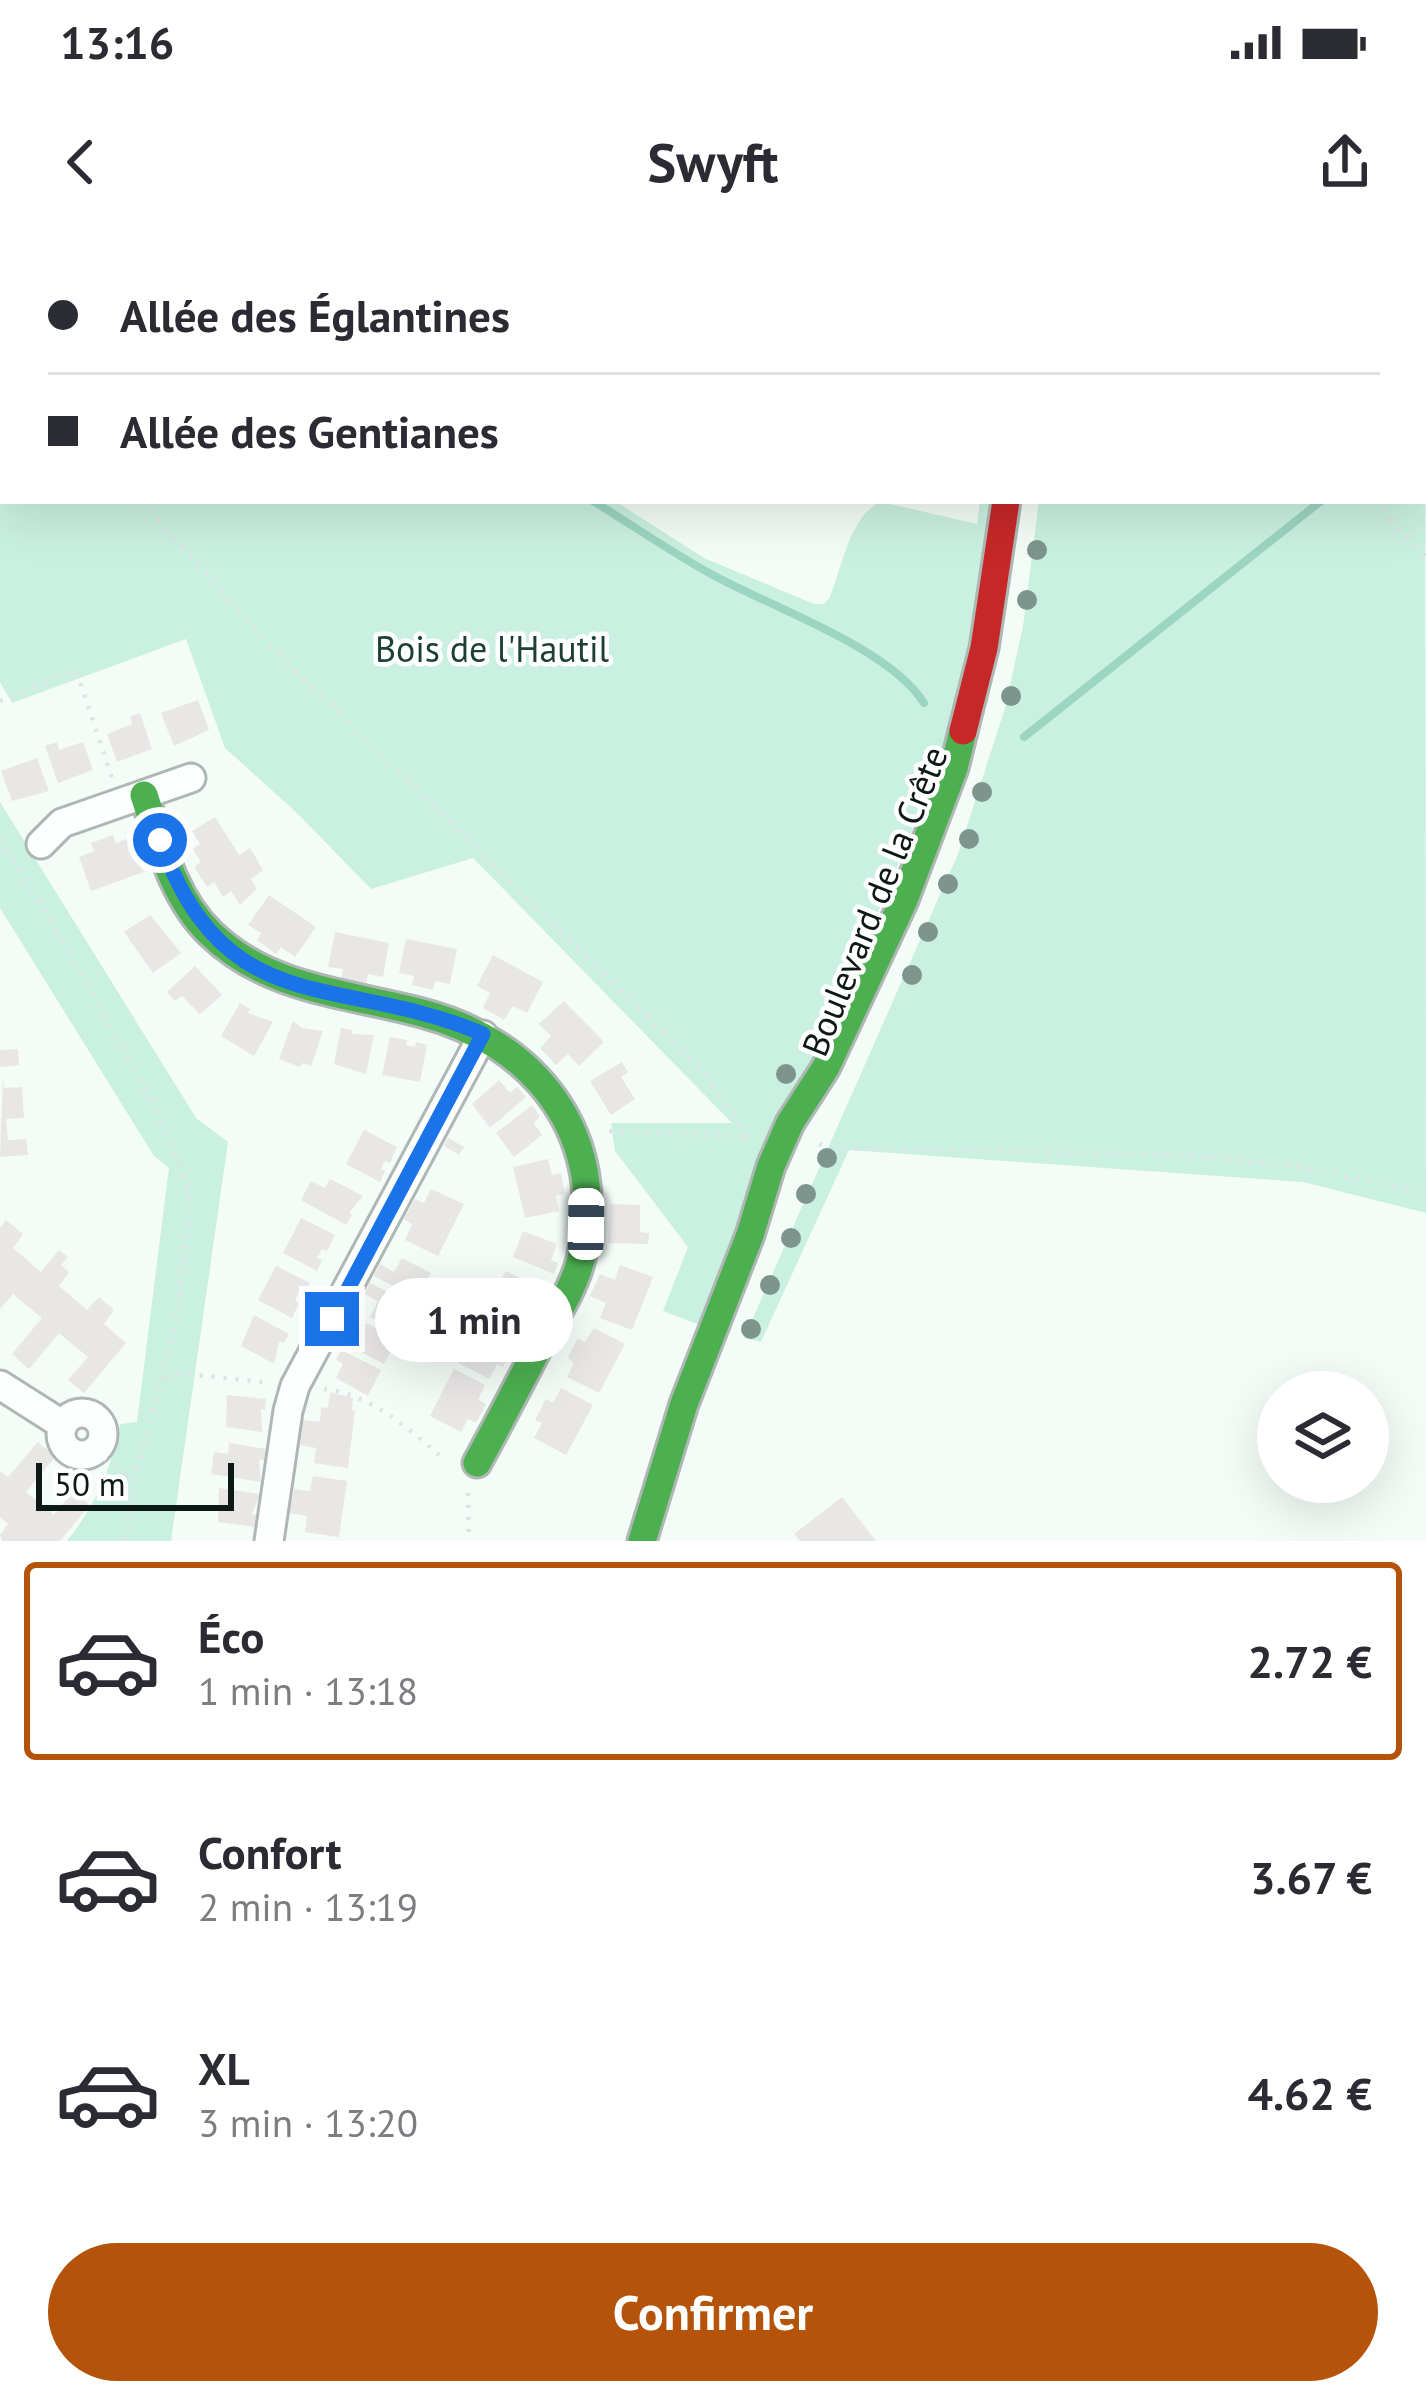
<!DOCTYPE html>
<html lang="fr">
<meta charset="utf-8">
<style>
:root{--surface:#fff;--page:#f7f7f7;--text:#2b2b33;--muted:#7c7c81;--line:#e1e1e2;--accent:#b45309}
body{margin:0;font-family:"PT Sans",sans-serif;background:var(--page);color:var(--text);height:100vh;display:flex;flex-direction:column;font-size:45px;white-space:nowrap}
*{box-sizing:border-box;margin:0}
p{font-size:39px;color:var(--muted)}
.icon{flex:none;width:66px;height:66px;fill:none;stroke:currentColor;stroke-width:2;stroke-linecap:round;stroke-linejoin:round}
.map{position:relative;height:1301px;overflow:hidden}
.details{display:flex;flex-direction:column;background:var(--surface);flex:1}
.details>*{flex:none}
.guide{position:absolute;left:0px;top:0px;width:1428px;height:264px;box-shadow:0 12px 48px #0002;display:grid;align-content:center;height:264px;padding:0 48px;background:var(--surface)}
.fabs{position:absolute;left:1257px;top:1131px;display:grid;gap:24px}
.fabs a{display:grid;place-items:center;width:132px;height:132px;border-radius:50%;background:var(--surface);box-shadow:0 12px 48px #0002;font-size:60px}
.scale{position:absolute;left:36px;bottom:30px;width:198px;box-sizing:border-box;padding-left:12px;border:6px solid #0c1915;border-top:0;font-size:33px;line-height:42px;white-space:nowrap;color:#0c1915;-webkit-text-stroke:9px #fff;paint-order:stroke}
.end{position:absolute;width:54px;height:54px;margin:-27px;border:15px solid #1a73e8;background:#fff;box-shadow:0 0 0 6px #fff}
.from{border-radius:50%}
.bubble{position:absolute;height:84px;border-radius:42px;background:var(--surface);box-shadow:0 12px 48px #0002;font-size:39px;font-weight:600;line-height:84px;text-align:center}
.car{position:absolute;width:36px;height:72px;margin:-36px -18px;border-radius:15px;box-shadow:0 0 9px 3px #0007;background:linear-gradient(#fff 24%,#345 0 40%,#fff 0 76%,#345 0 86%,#fff 0)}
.guide b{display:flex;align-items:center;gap:42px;height:114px;font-size:45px}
.guide b+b{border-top:3px solid var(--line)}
.guide i{width:30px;height:30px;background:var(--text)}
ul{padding:21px 0 0;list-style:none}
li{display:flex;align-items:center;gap:36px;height:198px;margin:0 24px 18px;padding:0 24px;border:6px solid transparent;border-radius:12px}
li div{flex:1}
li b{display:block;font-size:45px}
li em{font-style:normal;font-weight:600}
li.selected{border-color:var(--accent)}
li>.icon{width:108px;height:108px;stroke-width:1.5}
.button{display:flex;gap:24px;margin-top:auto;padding:24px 48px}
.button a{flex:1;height:138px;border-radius:72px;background:var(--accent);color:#fff;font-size:48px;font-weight:600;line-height:138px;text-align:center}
.status{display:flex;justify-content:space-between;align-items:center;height:84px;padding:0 60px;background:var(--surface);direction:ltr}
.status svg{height:33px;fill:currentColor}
header{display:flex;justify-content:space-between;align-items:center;height:156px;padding:0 48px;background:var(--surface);font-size:54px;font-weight:600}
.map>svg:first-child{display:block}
.green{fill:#caf0e1}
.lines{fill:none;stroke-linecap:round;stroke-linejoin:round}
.stream{stroke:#9cd5c1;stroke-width:8}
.building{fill:#e9e6e6}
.street-casing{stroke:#aeb7b3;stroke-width:33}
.fast-casing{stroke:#aeb7b3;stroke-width:33}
.jam-casing{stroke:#aeb7b3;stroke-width:33}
.path{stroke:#e0e3e2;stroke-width:4.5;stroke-dasharray:3 9;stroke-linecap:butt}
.street{stroke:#fdfffe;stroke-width:27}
.fast{stroke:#4caf50;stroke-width:27}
.jam{stroke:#c62828;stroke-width:27}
.tree{fill:#7d958c}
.route{stroke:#1a73e8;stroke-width:15}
.labels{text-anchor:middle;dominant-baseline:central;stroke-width:9;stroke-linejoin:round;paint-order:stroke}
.park-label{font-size:36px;fill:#1c4034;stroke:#fff}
.street-label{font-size:36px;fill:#0c1915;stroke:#fff}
</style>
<div class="status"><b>13:16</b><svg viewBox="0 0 49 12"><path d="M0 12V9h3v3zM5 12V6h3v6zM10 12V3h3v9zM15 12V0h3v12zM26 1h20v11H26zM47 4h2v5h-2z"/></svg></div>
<header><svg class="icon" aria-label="back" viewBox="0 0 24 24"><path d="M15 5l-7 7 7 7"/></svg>Swyft<svg class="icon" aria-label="share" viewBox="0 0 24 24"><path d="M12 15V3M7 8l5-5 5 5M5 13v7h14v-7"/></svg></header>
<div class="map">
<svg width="1426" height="1301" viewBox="0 0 1426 1301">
<rect width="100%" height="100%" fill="#f4fcf8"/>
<g class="green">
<path d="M0,0L424,3H3V261H615L704,318L814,364H824L830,357C841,329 851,273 881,262L977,284L980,261H998L959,478L705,1087L663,1071L688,1007L615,911L611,883H732L473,618L371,649L296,572L225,508L186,399L12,463L0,442Z"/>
<path d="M1094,0H1350L1352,3H1092Z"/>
<path d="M1425,151L1426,973L1303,942L849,910L761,1102L744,1098L958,614L1005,468L1023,386L1039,261H1425Z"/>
<path d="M0,562L196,878L228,902L171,1301H67C96,1265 111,1229 120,1184L137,1182L169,928L154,916L0,668Z"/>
</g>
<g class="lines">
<g class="stream">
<path d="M393,0L394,3"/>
<path d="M593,261C632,285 671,312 711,334C770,367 889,407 924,463"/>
<path d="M1024,497L1321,261"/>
</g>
</g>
<g class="building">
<path d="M198,460L209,490L174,506L161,473Z"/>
<path d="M140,473L152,509L117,522L107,494L132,484L130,476Z"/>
<path d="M57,502L59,510L83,502L93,530L58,543L45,506Z"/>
<path d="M37,518L49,551L12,561L1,531Z"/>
<path d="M215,577L239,615L250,608L263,630L251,639L257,649L240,665L231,651L223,657L214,642L207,647L194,627L201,622L193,609L200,604L192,591Z"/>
<path d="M113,595L116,603L137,595L148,626L142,628L144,632L91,651L79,617L94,611L91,603Z"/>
<path d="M269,655L316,687L295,717L281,707L276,714L257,700L261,693L248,685Z"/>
<path d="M150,675L181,713L153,733L124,692Z"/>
<path d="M335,692L389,703L383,737L368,734L365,749L340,745L343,729L328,727Z"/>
<path d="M406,699L457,709L450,744L435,741L433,750L412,745L414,736L399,733Z"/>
<path d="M493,715L543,742L527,773L513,766L504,780L483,768L490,753L477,746Z"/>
<path d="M195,726L222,755L200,774L182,756L175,761L167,752Z"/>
<path d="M564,761L604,802L579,826L568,814L556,825L540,808L551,796L539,784Z"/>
<path d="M240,763L250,769L248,773L273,782L254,816L221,796Z"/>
<path d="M293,781L302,788L323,791L311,826L302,823L300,827L279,819Z"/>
<path d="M341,788L352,790V794L374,795L366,834L334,824Z"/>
<path d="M390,797L407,800L406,805L415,807L416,802L427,805L420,842L382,835Z"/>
<path d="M18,809L19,825L0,827V810Z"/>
<path d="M622,822L628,832L621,837L635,859L611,875L590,841Z"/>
<path d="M3,837L4,848L22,847L24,878L6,879L8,900L26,899L28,915L0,917Z"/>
<path d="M499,840L510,853L517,847L526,857L490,888L472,864Z"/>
<path d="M532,865L540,876L534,883L542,895L514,917L496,893Z"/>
<path d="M364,890L397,907L390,923L385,921L381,929L385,931L380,942L346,924Z"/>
<path d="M448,898L464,907L459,915L444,906Z"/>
<path d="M548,919L552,935L561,933L563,944L565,954L556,956L559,971L525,978L513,927Z"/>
<path d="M330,939L363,956L349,973L352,975L346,985L301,960L311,941L325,948Z"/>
<path d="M431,949L464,964L438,1016L405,1000L412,984L404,979L415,959L424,963Z"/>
<path d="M610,964L640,965V992L649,993L648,1004L608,1003Z"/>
<path d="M301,978L335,995L327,1011L322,1009L317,1018L322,1020L317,1031L283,1013Z"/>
<path d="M6,980L23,994L13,1008L41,1032L59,1010L68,1017L61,1025L69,1032L59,1046L87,1070L99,1057L114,1070L104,1084L126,1103L84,1153L68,1140L88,1117L59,1093L29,1129L12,1114L42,1078L13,1054L0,1069V988Z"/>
<path d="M523,991L557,1004L551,1020L558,1023L554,1034L513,1017Z"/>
<path d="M402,1018L431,1033L418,1059L374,1036L380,1024L394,1032Z"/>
<path d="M620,1025L653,1037L632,1090L600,1078L606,1063L590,1056L600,1034L615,1040Z"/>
<path d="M276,1026L310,1043L304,1055L299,1052L295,1060L299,1063L292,1078L258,1060Z"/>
<path d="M506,1031L544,1050L539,1062L532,1059L524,1074L492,1057Z"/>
<path d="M370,1043L414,1066L401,1093L370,1077L378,1061L364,1054Z"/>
<path d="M488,1064L519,1079L512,1094L519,1098L513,1110L474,1090Z"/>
<path d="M254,1075L289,1094L284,1103L279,1102L274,1124L241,1106Z"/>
<path d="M366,1083L397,1099L384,1124L344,1103L349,1093L358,1098Z"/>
<path d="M594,1088L625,1104L599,1153L567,1137L574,1123L568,1118L572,1109L578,1098L585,1102Z"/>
<path d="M471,1096L509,1115L503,1127L497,1124L489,1139L458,1123Z"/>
<path d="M341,1110L381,1130L368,1156L336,1138L343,1124L336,1120Z"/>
<path d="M454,1129L485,1145L478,1160L486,1164L476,1183L468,1179L461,1192L430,1176Z"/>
<path d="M561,1148L593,1165L566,1215L534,1198L542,1183L535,1180L546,1159L553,1163Z"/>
<path d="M330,1152L353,1158L352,1170L355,1171L348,1228L314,1223L316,1208L300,1205L303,1180L320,1182L321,1167L328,1168Z"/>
<path d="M227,1155L266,1159L265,1170L261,1169L262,1192L226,1187Z"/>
<path d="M38,1202L55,1217L26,1252L54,1275L73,1252L90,1265L60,1301H2L0,1295L8,1284L0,1277V1231L8,1237Z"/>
<path d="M229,1203L266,1209L265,1220H259L261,1242L211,1234L214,1212L228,1214Z"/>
<path d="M313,1236L347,1241L339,1297L305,1292L307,1276L290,1273L294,1249L310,1251Z"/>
<path d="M219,1248L260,1254L252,1274L257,1275L255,1287L218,1282Z"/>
<path d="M842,1257L876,1301H800L794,1294Z"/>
</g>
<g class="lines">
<defs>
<g id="street">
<path d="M41,604L62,583L191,538"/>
<path d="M0,1145L63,1185"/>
<circle cx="82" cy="1194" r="21"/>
<path d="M269,1301L288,1171L295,1146L483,795"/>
</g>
<g id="fast">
<path d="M1375,0L1377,3"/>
<path d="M1425,107L1426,109"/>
<path d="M144,555C160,603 173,658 211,694C269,750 348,753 422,773C537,803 610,898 581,1019C574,1048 555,1076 541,1102C520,1142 499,1183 477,1223"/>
<path d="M642,1301L684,1164L750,995L771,926L790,883L826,827L904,660L954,528L963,491"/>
</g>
<g id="jam">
<path d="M1072,3L1073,0"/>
<path d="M963,491L984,408L1006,261"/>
</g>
</defs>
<use href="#street" class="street-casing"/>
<use href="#fast" class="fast-casing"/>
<use href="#jam" class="jam-casing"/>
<g class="path">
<path d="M0,237L3,236"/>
<path d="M142,261L267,403L707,836L747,897"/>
<path d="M1374,261L1426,317"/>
<path d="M0,461L76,430L113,541"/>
<path d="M0,598L70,713L151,860L181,928L189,958L180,1060L160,1144"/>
<path d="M609,891L747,897"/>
<path d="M819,904L830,908L1187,915L1301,927L1426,953"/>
<path d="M324,1149C373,1155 410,1190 446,1221"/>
<path d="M94,1211L133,1240"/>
<path d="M468,1253L469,1301"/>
<path d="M126,1301L133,1240L160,1144L178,1133L271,1143"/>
</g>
<use href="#street" class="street"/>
<use href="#fast" class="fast"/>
<use href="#jam" class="jam"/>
</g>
<g class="tree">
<circle cx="1037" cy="310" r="10"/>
<circle cx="1027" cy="360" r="10"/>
<circle cx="1011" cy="456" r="10"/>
<circle cx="982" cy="552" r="10"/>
<circle cx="969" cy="599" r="10"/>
<circle cx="948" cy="644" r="10"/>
<circle cx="928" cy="692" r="10"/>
<circle cx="912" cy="735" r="10"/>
<circle cx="786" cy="834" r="10"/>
<circle cx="827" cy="918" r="10"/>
<circle cx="806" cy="954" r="10"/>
<circle cx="791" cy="998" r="10"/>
<circle cx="770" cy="1045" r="10"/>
<circle cx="751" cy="1089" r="10"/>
</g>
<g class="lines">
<path class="route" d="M160,600C226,785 339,732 483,794L332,1079"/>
</g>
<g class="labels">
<g class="park-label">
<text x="492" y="408">Bois de l'Hautil</text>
</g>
<g class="street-label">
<text transform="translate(874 661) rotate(-68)">Boulevard de la Crête</text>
</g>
</g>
</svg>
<div class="fabs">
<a><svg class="icon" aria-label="layers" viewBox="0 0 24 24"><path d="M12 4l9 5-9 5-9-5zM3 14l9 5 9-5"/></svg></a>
</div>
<div class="scale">50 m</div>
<i class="end from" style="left:160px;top:600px"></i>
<i class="end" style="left:332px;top:1079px"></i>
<div class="bubble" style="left:375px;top:1038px;width:198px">1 min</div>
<i class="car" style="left:586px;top:984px;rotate:1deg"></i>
<div class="guide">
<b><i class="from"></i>Allée des Églantines</b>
<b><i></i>Allée des Gentianes</b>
</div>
</div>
<section class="details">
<ul>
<li class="selected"><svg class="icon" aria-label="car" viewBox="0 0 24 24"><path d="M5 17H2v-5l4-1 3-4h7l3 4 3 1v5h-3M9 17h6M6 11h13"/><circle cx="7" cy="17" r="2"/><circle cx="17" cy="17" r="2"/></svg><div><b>Éco</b><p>1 min · 13:18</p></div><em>2.72 €</em></li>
<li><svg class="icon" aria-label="car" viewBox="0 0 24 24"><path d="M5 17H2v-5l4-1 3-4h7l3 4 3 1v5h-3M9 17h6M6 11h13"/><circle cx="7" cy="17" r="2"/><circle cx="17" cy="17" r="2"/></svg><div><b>Confort</b><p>2 min · 13:19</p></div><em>3.67 €</em></li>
<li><svg class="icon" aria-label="car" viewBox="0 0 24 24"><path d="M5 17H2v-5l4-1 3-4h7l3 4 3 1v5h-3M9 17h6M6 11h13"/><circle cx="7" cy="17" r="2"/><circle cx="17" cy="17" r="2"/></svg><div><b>XL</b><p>3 min · 13:20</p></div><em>4.62 €</em></li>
</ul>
<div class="button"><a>Confirmer</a></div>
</section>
